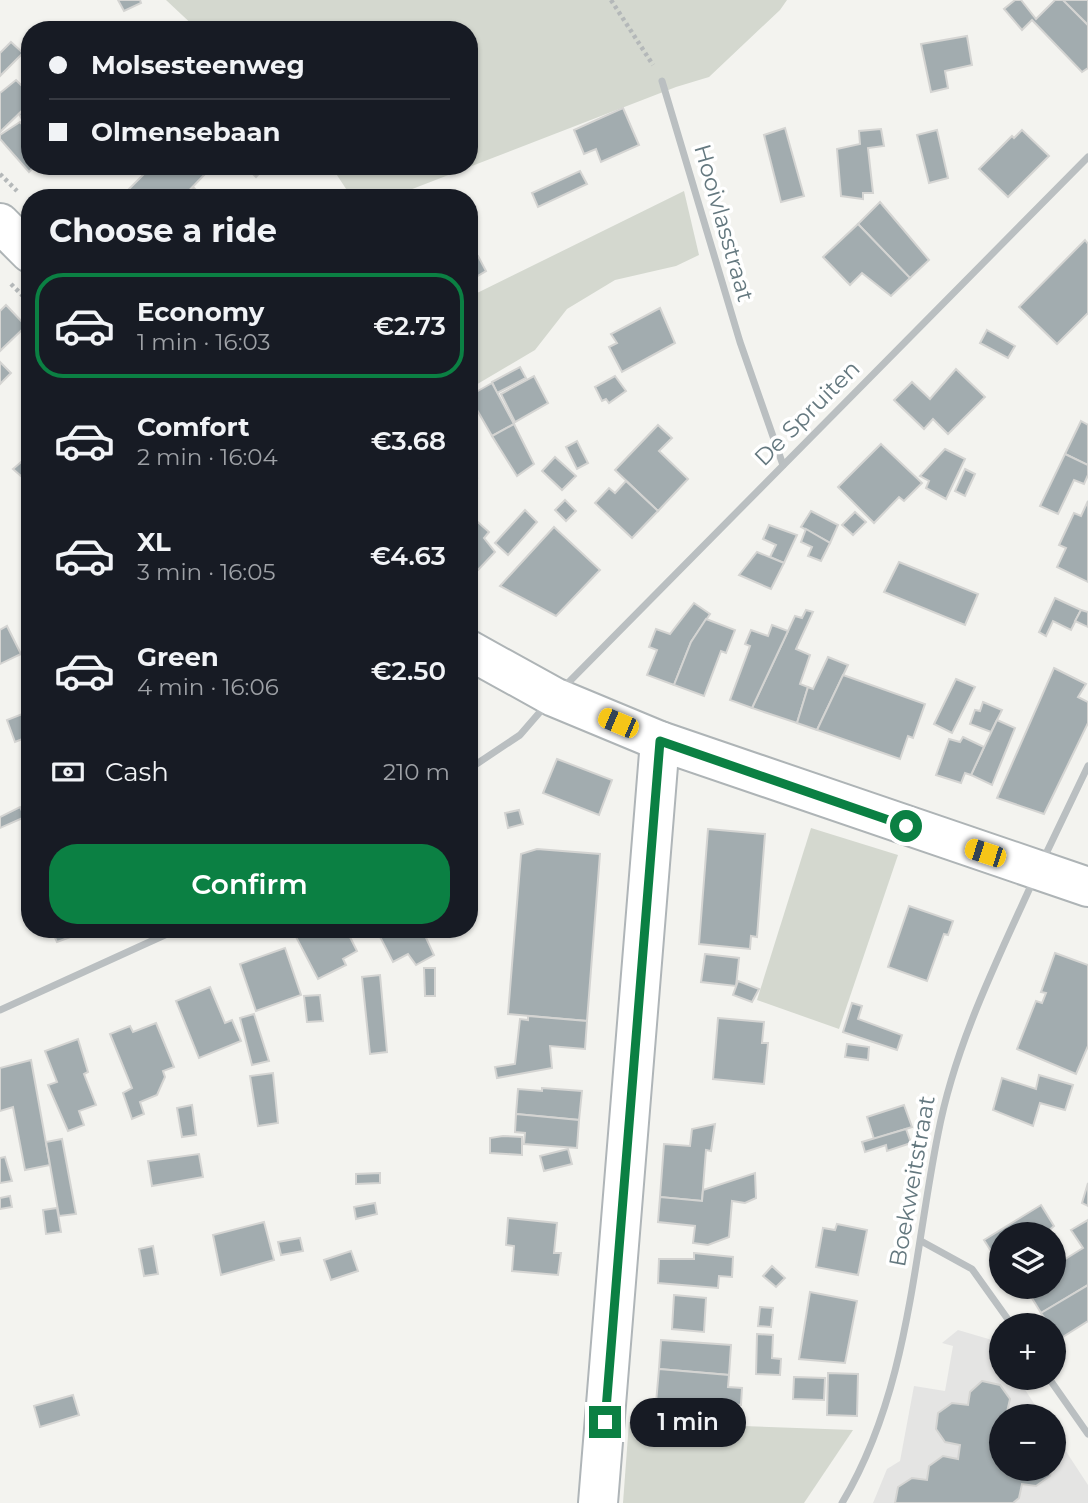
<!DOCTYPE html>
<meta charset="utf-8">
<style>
:root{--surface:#171b24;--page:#242831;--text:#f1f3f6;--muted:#9ea1a6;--line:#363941;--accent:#0b8043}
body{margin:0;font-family:Montserrat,sans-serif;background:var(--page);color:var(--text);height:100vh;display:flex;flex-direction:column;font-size:26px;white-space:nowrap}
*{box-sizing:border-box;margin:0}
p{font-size:23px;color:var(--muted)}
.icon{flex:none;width:38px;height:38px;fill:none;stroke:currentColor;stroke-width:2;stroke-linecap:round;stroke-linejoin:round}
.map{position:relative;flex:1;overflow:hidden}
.details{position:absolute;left:21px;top:189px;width:457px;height:749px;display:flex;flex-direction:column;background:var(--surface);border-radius:28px;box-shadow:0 2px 5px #0004}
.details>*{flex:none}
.top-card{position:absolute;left:21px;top:21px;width:457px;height:154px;border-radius:28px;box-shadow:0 2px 5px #0004;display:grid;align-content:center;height:154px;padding:0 28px;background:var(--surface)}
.tools{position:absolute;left:989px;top:1222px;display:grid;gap:14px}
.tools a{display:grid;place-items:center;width:77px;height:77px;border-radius:50%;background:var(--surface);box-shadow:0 2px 5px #0004;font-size:35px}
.end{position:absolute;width:32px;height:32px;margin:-16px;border:9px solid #0b8043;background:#fff;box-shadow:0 0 0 4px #fff}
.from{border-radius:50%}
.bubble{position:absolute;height:49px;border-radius:24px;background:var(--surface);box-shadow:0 2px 5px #0004;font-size:23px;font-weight:600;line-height:49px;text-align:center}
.car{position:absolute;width:21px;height:42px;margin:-21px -10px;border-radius:9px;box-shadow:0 0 5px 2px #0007;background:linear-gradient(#f5c518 24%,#345 0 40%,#f5c518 0 76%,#345 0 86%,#f5c518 0)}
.top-card b{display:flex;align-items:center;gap:24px;height:66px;font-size:26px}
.top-card b+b{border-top:2px solid var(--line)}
.top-card i{width:18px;height:18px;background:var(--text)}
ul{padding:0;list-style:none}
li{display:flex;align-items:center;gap:21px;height:105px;margin:0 14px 10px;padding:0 14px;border:4px solid transparent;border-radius:28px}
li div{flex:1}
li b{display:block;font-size:26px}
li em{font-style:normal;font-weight:600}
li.active{border-color:var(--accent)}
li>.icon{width:63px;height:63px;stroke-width:1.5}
h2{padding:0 28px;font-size:32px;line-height:84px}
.pay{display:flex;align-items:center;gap:18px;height:77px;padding:0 28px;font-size:26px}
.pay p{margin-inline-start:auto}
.cta{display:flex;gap:14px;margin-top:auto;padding:14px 28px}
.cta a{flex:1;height:80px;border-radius:28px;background:var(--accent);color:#fff;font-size:28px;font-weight:600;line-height:80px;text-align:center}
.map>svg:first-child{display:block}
.built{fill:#e4e4e3}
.green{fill:#d4d8cf}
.building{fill:#a2acaf;stroke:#d4d4d2;stroke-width:2}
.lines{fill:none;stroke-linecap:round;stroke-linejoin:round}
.secondary-casing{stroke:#afb5b8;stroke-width:42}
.primary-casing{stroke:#aeb4b6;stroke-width:42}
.path{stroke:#b4b8b9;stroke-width:4.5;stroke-dasharray:3.5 3.5;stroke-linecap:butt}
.street{stroke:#babfc1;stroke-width:7}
.secondary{stroke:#fff;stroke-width:38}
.primary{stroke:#fff;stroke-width:38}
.route{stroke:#0b8043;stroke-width:9}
.labels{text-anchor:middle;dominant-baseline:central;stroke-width:7;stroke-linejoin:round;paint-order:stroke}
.street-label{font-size:23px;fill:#64787f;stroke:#fff}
</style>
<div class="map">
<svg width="1088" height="1503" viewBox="0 0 1088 1503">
<rect width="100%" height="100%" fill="#f3f3ef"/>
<path class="built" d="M958,1330L992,1340L1001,1353V1377H1017L1042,1416H1001V1468H1054V1433L1088,1485V1503H873L887,1469L900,1461L914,1386L945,1391L953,1346L942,1343Z"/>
<g class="green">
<path d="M166,0H787L780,10L709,77L676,87L389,198H352L331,166H469V30H198Z"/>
<path d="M684,191L699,255L676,266L615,280L567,309L535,350L469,389V297Z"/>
<path d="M811,828L898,855L839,1029L757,1000Z"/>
<path d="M629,1422L853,1430L804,1503H623Z"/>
</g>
<g class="building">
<path d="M118,0H140L141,3L124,11Z"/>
<path d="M1015,0H1021L1036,19L1055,0H1063L1088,25V68L1082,72L1032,20L1022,30L1004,9Z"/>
<path d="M1063,0H1088V25Z"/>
<path d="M967,36L972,65L945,71L948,88L931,92L921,44Z"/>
<path d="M11,42L23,53L0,76V53Z"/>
<path d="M16,80L30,94V103L0,132V93Z"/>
<path d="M30,103V120L24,123L19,114Z"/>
<path d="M623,108L639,145L601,162L596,149L584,154L574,130Z"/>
<path d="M20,122L28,131L30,129V166H35L29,172L0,139V135Z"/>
<path d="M785,128L804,196L781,202L764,135L765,138L764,135Z"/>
<path d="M881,129L884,146L868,148L873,193H863V199L841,196L837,149L860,144L859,131Z"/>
<path d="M937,130L948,178L929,183L917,135Z"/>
<path d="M1022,130L1049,156L1008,197L979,169L1012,136L1014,138Z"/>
<path d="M152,166H173L179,173L186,166H197L205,174L182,198H120Z"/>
<path d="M245,166H266L256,177Z"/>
<path d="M580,171L587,184L538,207L532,193Z"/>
<path d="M193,187L204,198H182Z"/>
<path d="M880,202L929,260L910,278L858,224Z"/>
<path d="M858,224L910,278L891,296L862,273L850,285L823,257Z"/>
<path d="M1085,240L1088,244V313L1057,344L1019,307Z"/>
<path d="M478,256L486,271L469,281V261Z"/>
<path d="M6,305L26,326L0,351V311Z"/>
<path d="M660,308L675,343L622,372L609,347L617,343L611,334Z"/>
<path d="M987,330L1015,346L1008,358L980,343Z"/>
<path d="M0,362L11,373L0,384Z"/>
<path d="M520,367L526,378L497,393L492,382Z"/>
<path d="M956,369L985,397L948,434L933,419L924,429L894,400L912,382L930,399Z"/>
<path d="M534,376L548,403L515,422L501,394Z"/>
<path d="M615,376L626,391L609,403L606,399L602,401L595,387Z"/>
<path d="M492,383L514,424L492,436L469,396Z"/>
<path d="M1081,421L1088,425V465L1065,454Z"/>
<path d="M514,424L534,464L517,476L492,436Z"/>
<path d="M658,425L672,438L659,451L688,479L658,511L615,470Z"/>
<path d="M577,441L588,463L577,469L566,447Z"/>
<path d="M881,444L922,483L904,501L899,497L874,523L838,487Z"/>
<path d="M945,449L965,459L946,499L926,488L929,481L920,476Z"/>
<path d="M1065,454L1088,465V475L1084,484L1074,480L1058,514L1040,506Z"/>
<path d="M27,457L30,459V484L13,469Z"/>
<path d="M555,457L576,476L562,490L542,471Z"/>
<path d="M965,469L975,474L965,496L955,491Z"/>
<path d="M469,471L477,478L469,487Z"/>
<path d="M626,481L658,511L632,538L595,503L609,488L615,493Z"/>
<path d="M565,500L576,511L566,521L555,510Z"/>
<path d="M1088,501V582L1057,567L1066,548L1059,545L1074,513L1081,516Z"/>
<path d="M525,510L537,522L508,555L495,543Z"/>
<path d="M811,511L838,525L830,543L801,527Z"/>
<path d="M855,512L866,522L853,535L842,525Z"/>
<path d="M471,516L489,532L484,538L495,552L477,571L474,568L469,574Z"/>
<path d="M769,525L797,535L784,563L770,557L776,545L763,539Z"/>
<path d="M554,527L600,570L556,616L500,586Z"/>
<path d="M806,529L830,543L821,561L808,556L812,547L801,542Z"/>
<path d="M757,552L784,563L771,589L739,575Z"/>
<path d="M899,562L978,594L965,625L884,592Z"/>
<path d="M1055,598L1081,610L1071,630L1053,621L1046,636L1039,632Z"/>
<path d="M694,603L710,614L691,642L674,685L647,675L657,650L649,647L656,629L670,634Z"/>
<path d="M806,610L813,612L796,649L810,655L800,684L808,687L797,723L752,708L795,616L802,618Z"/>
<path d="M1081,610L1088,612V627L1075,621Z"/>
<path d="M706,619L735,630L726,653L721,651L704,696L674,685L691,642Z"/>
<path d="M772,625L788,631L752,708L730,700L750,646L745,644L751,630L768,636Z"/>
<path d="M7,626L21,654L0,664V630Z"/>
<path d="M828,657L848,665L817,730L797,723L808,687L813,689Z"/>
<path d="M1054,668L1086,684L1078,697L1088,702V723L1044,814L997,798Z"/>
<path d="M843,675L925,704L913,738L908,736L900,759L817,730Z"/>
<path d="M956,679L975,687L952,733L934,724Z"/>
<path d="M983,702L1002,710L991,732L970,724L975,710L980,711Z"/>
<path d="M30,711V736L15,742L7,720Z"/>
<path d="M997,720L1015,728L992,785L971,775Z"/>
<path d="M963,737L984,747L971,775L965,773L961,783L936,775L949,739L960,742Z"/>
<path d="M557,759L612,780L599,815L543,793Z"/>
<path d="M20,807L25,817L0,828V817Z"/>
<path d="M519,810L523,824L508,828L505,813Z"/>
<path d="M708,829L765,834L757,937L751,936L750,949L699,944Z"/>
<path d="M537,849L600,854L587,1021L508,1014L521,854Z"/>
<path d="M909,906L953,921L948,935L944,934L927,981L888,967Z"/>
<path d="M51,929H92L57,942Z"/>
<path d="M306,929H346L357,951L343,959L346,965L318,979L295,935Z"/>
<path d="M376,929H422L434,955L416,965L408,954L393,962Z"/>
<path d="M285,948L301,995L256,1011L240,964Z"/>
<path d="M1055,953L1088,965V1046L1076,1074L1017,1049L1036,1001L1042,1003L1046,993L1041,992Z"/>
<path d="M705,954L739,958L736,986L701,982Z"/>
<path d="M424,968H435V996H425Z"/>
<path d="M380,975L387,1052L370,1054L362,977Z"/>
<path d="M738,981L759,989L752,1002L733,995Z"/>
<path d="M210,987L225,1023L232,1020L241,1041L199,1058L176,1001Z"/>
<path d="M320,995L323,1021L307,1022L304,996Z"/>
<path d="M852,1003L862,1006L858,1019L902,1035L897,1050L843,1032Z"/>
<path d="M254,1014L269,1061L252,1065L240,1018Z"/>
<path d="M528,1016L587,1021L585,1049L550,1046L552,1068L497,1078L495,1067L515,1064L520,1019L528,1020Z"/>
<path d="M718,1018L764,1022L762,1043H768L764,1084L713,1079Z"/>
<path d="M156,1023L174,1067L163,1071L165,1077L157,1095L140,1102L144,1114L132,1119L123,1093L132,1088L110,1034L130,1026L133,1032Z"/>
<path d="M78,1039L88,1072L84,1074L96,1105L79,1111L84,1125L68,1131L48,1085L57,1082L45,1051Z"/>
<path d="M847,1044L869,1047L868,1060L845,1057Z"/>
<path d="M31,1060L50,1165L25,1170L13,1107L0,1111V1068Z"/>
<path d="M273,1073L278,1123L258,1126L250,1076Z"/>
<path d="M1039,1075L1073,1085L1065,1110L1040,1103L1033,1126L993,1110L1002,1078L1036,1089Z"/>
<path d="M542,1088L582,1091L579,1120L516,1114L518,1089L542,1091Z"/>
<path d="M192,1105L196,1135L182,1137L177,1108Z"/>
<path d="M904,1105L912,1127L874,1139L867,1117Z"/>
<path d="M516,1114L579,1120L577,1148L524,1144L525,1133L515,1132Z"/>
<path d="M715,1124L711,1151L706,1150L702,1201L660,1197L664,1144L690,1146L692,1129Z"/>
<path d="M906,1129L911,1143L887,1151L886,1145L865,1152L862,1142Z"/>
<path d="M503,1136L522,1137V1155L490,1153V1138Z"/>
<path d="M62,1139L76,1214L59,1216L46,1142Z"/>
<path d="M568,1149L572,1164L544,1171L540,1156Z"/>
<path d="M199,1154L203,1177L152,1186L148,1161Z"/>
<path d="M5,1157L12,1181L0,1183V1158Z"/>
<path d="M380,1173V1183L356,1184V1174Z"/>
<path d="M755,1173L756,1198L745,1203L732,1201L729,1237L708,1245L693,1243L695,1226L658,1222L660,1197L702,1201L703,1190Z"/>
<path d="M1088,1183V1206L1082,1203Z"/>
<path d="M10,1196L12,1207L0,1209V1198Z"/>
<path d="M375,1203L377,1214L356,1219L354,1207Z"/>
<path d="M1041,1205L1054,1226L1045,1234H1001V1256L996,1259L984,1240Z"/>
<path d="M57,1208L61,1232L46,1234L43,1210Z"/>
<path d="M508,1218L557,1223L554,1253H561L558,1275L512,1271L514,1246L506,1245Z"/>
<path d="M1088,1220V1285L1041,1313L1027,1290L1034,1286H1054V1266L1083,1248L1071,1230Z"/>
<path d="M264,1222L274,1260L221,1275L213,1235Z"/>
<path d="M837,1224L867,1230L858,1275L816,1267L823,1228L835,1230Z"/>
<path d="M300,1238L303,1251L281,1255L278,1242Z"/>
<path d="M153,1246L158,1274L144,1276L139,1249Z"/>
<path d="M351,1251L358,1271L331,1280L324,1260Z"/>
<path d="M694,1253L733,1257L732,1277L719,1276L718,1288L658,1283L659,1259H694Z"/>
<path d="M772,1266L785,1278L776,1287L763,1276Z"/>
<path d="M1088,1285V1321L1058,1340L1054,1325H1049L1041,1313Z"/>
<path d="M810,1292L857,1301L845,1363L799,1359Z"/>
<path d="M674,1295L706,1298L704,1332L672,1329Z"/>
<path d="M760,1307L773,1308L771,1327L758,1326Z"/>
<path d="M757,1334L773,1335L772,1358L781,1359L780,1375L756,1374Z"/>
<path d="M661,1340L731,1345L729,1375L659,1369Z"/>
<path d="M659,1369L729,1375L728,1387L742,1388L741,1405L719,1403L718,1410L698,1408L697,1418L655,1414Z"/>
<path d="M828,1373L858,1374L857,1416L827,1415Z"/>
<path d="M794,1377L825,1378L824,1400L793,1399Z"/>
<path d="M982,1381L1000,1385L1010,1399L1007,1412L1022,1416H1001V1468H1052L1050,1476L1036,1486L1022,1484L1019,1498L1013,1503H895L898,1487L912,1478L927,1480L929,1466L943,1456L958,1459L960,1445L945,1442L936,1429L938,1413L952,1403L968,1405L970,1392Z"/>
<path d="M73,1395L79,1415L40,1427L34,1406Z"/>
</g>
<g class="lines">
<defs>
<path id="secondary" d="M598,1503L660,741"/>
<g id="primary">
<path d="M0,223L30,253"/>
<path d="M469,650L554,697L660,741L1088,887"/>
</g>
</defs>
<use href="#secondary" class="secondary-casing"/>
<use href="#primary" class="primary-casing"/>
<g class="path">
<path d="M611,0L653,65"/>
<path d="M0,174L17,191"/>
<path d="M11,284L30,303"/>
</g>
<g class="street">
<path d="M662,81L740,342L783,465"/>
<path d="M562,689L1088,157"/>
<path d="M469,769L520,735L546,705"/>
<path d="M1043,860L1088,766"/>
<path d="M0,1010L178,929"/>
<path d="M921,1241L972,1269L1012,1325"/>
<path d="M1048,1377L1088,1434"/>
<path d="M842,1503C909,1391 913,1259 938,1134C955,1045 996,963 1033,881"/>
</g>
<use href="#secondary" class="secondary"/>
<use href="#primary" class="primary"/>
</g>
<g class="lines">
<path class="route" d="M605,1422L660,741L906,826"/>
</g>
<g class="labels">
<g class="street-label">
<text transform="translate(724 223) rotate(74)">Hooivlasstraat</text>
<text transform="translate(807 413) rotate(-45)">De Spruiten</text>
<text transform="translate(912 1181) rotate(-80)">Boekweitstraat</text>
</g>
</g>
</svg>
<div class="tools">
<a><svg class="icon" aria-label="layers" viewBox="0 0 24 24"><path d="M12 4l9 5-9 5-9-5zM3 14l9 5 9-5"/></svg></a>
<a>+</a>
<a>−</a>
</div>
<i class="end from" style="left:906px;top:826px"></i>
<i class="end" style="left:605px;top:1422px"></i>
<div class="bubble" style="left:630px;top:1398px;width:116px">1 min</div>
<i class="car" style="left:618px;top:723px;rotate:293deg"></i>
<i class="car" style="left:985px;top:853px;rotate:288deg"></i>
<div class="top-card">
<b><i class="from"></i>Molsesteenweg</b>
<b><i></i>Olmensebaan</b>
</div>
<section class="details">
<h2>Choose a ride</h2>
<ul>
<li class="active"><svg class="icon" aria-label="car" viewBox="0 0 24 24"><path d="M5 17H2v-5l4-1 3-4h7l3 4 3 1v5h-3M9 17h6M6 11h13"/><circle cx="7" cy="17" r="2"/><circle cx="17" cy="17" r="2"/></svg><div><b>Economy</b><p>1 min · 16:03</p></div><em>€2.73</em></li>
<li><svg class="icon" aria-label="car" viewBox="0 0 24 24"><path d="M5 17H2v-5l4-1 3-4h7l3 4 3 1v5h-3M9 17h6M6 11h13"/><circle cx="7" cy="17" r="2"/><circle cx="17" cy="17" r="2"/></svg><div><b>Comfort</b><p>2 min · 16:04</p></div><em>€3.68</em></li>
<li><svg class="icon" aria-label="car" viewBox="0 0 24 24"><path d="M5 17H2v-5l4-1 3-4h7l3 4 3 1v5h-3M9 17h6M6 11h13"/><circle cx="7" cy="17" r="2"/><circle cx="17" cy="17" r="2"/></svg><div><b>XL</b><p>3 min · 16:05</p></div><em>€4.63</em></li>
<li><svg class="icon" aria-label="car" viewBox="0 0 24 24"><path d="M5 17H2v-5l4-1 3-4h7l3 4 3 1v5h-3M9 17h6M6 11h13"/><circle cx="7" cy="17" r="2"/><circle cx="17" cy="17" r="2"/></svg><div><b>Green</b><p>4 min · 16:06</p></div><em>€2.50</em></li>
</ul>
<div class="pay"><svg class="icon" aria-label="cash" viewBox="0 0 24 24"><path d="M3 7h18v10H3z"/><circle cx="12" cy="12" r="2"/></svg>Cash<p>210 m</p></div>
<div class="cta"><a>Confirm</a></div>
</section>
</div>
